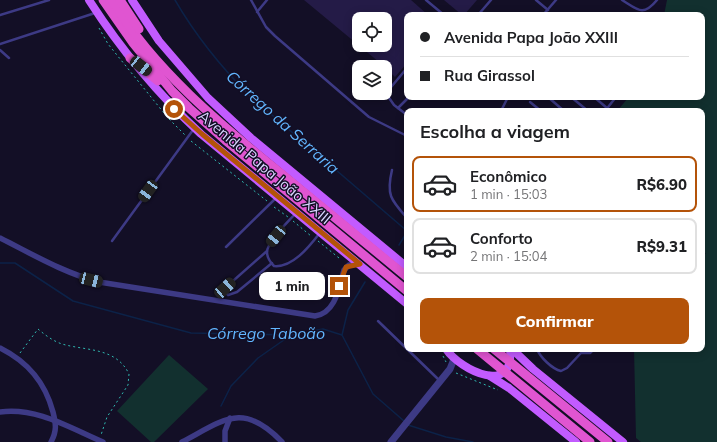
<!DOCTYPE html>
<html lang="pt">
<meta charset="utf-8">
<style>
:root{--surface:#fff;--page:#f6f6f6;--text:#202124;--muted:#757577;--line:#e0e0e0;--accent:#b45309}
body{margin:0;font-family:Mulish,sans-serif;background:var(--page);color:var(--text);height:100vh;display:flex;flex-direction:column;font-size:15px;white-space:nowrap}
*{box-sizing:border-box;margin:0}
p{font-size:13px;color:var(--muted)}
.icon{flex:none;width:22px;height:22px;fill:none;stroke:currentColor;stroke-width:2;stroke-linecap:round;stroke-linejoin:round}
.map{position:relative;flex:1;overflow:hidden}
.details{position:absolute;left:404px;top:108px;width:301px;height:244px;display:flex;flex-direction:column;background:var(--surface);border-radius:8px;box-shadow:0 2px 10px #0003}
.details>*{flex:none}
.hud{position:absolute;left:404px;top:12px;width:301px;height:88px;border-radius:8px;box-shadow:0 2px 10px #0003;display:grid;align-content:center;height:88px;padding:0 16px;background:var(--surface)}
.buttons{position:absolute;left:352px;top:12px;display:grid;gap:8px}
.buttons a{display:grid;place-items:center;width:40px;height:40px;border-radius:8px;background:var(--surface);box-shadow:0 2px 10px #0003;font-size:20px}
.end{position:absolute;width:18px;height:18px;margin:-9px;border:5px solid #b45309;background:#fff;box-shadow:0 0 0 2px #fff}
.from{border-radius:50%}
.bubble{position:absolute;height:28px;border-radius:8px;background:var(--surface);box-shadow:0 2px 10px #0003;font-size:13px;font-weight:800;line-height:28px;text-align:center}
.car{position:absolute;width:12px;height:24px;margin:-12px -6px;border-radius:5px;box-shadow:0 0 3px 1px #0007;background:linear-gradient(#222 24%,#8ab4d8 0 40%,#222 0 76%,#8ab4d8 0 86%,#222 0)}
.hud b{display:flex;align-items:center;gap:14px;height:38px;font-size:15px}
.hud b+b{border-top:1px solid var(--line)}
.hud i{width:10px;height:10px;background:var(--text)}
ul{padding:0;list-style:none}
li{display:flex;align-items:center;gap:12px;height:56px;margin:0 8px 6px;padding:0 8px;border:2px solid var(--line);border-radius:8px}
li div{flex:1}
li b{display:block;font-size:15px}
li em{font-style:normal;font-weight:800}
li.selected{border-color:var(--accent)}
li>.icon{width:36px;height:36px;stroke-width:1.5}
h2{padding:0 16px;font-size:18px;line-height:48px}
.cta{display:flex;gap:8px;margin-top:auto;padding:8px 16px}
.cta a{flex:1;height:46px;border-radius:8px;background:var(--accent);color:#fff;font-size:16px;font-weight:800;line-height:46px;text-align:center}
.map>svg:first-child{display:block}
.green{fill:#12302f}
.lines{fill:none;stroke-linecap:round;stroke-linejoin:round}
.stream{stroke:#0c2248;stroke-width:1.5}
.building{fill:#241b47;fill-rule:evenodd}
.path{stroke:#2fb8b0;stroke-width:1;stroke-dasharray:2 3;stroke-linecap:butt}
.service{stroke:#3d3a85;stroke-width:2.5}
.minor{stroke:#3d3a85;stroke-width:5.5}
.tertiary{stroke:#3d3a85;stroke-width:7}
.primary{stroke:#c25bff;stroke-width:8}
.trunk{stroke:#e055d1;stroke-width:9}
.trunk-bridge{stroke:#e055d1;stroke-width:9}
.route{stroke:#b45309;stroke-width:5}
.labels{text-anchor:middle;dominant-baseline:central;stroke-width:3;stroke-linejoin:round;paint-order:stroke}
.street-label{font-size:15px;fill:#d9d4ff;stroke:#130f26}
.water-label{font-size:16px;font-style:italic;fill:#62b6ff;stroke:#130f26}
</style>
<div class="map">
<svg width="717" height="442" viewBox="0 0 717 442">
<rect width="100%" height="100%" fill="#130f26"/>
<g class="green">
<path d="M667,0H717V442H641L636,438L634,349H702V257L706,253H702V111H617L629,97H702V15H664Z"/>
<path d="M169,355L208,389L154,442H151L117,411Z"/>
</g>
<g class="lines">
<g class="stream">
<path d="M175,0C196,36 221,67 250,96L407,231"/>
<path d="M399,245L407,232"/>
<path d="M0,263H15L73,301L191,333L292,335L323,329L342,335L373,394L404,421"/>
<path d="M342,335L348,310L365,282"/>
<path d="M221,406L231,386L258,358L291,335"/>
<path d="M408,425L446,437L473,442"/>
</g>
</g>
<g class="building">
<path d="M304,0H411L428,15H407V63L395,77L385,67ZM359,19H385V45H359Z"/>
<path d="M444,0H477L464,15H462Z"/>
</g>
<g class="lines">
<g class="path">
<path d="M99,28L108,44L168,118L185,135"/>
<path d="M191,141L267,201"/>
<path d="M274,207L288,217"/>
<path d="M293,221L311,236"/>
<path d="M318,241L339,258"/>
<path d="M20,353L38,329C45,335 53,341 62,344C86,351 116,347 129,374L128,385L107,417L101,435"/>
<path d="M443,356L446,362"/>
<path d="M456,373L498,390"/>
</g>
<g class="service">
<path d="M251,0L266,27L275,36L369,117L407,136"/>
<path d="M426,0L444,15"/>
<path d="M536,0L548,10"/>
<path d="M622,0C638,10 643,17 657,0"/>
<path d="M257,12L267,0"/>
<path d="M0,15L49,0"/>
<path d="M478,15L491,0"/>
<path d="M543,15L556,0"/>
<path d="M0,44L95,13"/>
<path d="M0,50L9,58"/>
<path d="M407,68L387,92V95L394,105L407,115"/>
<path d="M548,97L564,111"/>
<path d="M571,97L588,111"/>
<path d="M594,97L607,108"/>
<path d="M530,102L541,111"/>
<path d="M398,108L409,97"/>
<path d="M501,111L508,97"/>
<path d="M605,111L616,97"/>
<path d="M392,170C386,195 391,200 407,218"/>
<path d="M295,214C288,222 267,242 267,252C267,258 270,262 274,266C292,268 309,247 319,234"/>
<path d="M112,241L193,130"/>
<path d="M226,247L276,198"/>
<path d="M267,251L225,288L223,290L228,295L237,292L272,263"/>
<path d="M378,321L407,349"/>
<path d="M407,349L439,380"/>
<path d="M537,349C540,357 552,369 561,371L567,368L581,353H590L594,349"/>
</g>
<g class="minor">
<path d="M0,238C32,254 64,273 99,282L315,316C336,313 339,287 344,270L349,265L360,264"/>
<path d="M0,348C28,362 45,382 53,412C56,424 57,431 51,442"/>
<path d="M0,412C37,407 70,428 103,442"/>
<path d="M182,442C224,420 243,401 282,442"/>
<path d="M225,442V431L230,418"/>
</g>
<path class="tertiary" d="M391,442L450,369L454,359"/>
<g class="primary">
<path d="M89,0C121,50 158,94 201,134L407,304"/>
<path d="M132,0L159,41L208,98L251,138L407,267"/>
<path d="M446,349C461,371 515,396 510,349"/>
<path d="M512,349L533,369L623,442"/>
<path d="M490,376L509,388L576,442"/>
</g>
<g class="trunk">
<path d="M103,0L133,43L172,91L189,108L225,140L407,291"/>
<path d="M112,0C152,68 222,126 283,175C324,209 366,243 407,277"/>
<path d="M120,0L139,29"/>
<path d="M130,58L158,81"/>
</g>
<g class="trunk-bridge">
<path d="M477,349L590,442"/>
<path d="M494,349L608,442"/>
</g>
</g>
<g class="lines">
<path class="route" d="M174,109L202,134L360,264L346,267L339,286"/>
</g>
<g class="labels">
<g class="street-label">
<text transform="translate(265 167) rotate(40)">Avenida Papa João XXIII</text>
</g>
<g class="water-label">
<text transform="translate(283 122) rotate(42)">Córrego da Serraria</text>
<text x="266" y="333">Córrego Taboão</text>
</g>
</g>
</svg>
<div class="buttons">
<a><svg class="icon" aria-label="locate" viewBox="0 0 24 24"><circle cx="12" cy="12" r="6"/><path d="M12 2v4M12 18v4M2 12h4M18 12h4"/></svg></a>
<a><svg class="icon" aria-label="layers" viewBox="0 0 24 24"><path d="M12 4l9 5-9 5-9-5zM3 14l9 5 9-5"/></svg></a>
</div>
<i class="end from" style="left:174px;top:109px"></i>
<i class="end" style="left:339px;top:286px"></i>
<div class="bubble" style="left:259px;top:272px;width:66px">1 min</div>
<i class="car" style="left:141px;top:66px;rotate:128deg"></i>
<i class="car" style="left:148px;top:191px;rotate:216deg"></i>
<i class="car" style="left:276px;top:236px;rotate:219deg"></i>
<i class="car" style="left:91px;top:280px;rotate:104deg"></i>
<i class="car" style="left:225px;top:288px;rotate:48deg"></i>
<div class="hud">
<b><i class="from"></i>Avenida Papa João XXIII</b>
<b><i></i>Rua Girassol</b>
</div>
<section class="details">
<h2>Escolha a viagem</h2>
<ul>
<li class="selected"><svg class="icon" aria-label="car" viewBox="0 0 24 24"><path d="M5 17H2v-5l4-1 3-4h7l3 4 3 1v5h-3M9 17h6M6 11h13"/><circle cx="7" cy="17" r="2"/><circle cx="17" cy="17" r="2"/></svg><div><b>Econômico</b><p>1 min · 15:03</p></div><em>R$6.90</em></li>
<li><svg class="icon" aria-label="car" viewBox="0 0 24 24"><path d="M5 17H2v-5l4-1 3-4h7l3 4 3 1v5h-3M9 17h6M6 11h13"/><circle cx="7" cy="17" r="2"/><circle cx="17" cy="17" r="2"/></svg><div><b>Conforto</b><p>2 min · 15:04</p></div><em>R$9.31</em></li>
</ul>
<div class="cta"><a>Confirmar</a></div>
</section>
</div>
